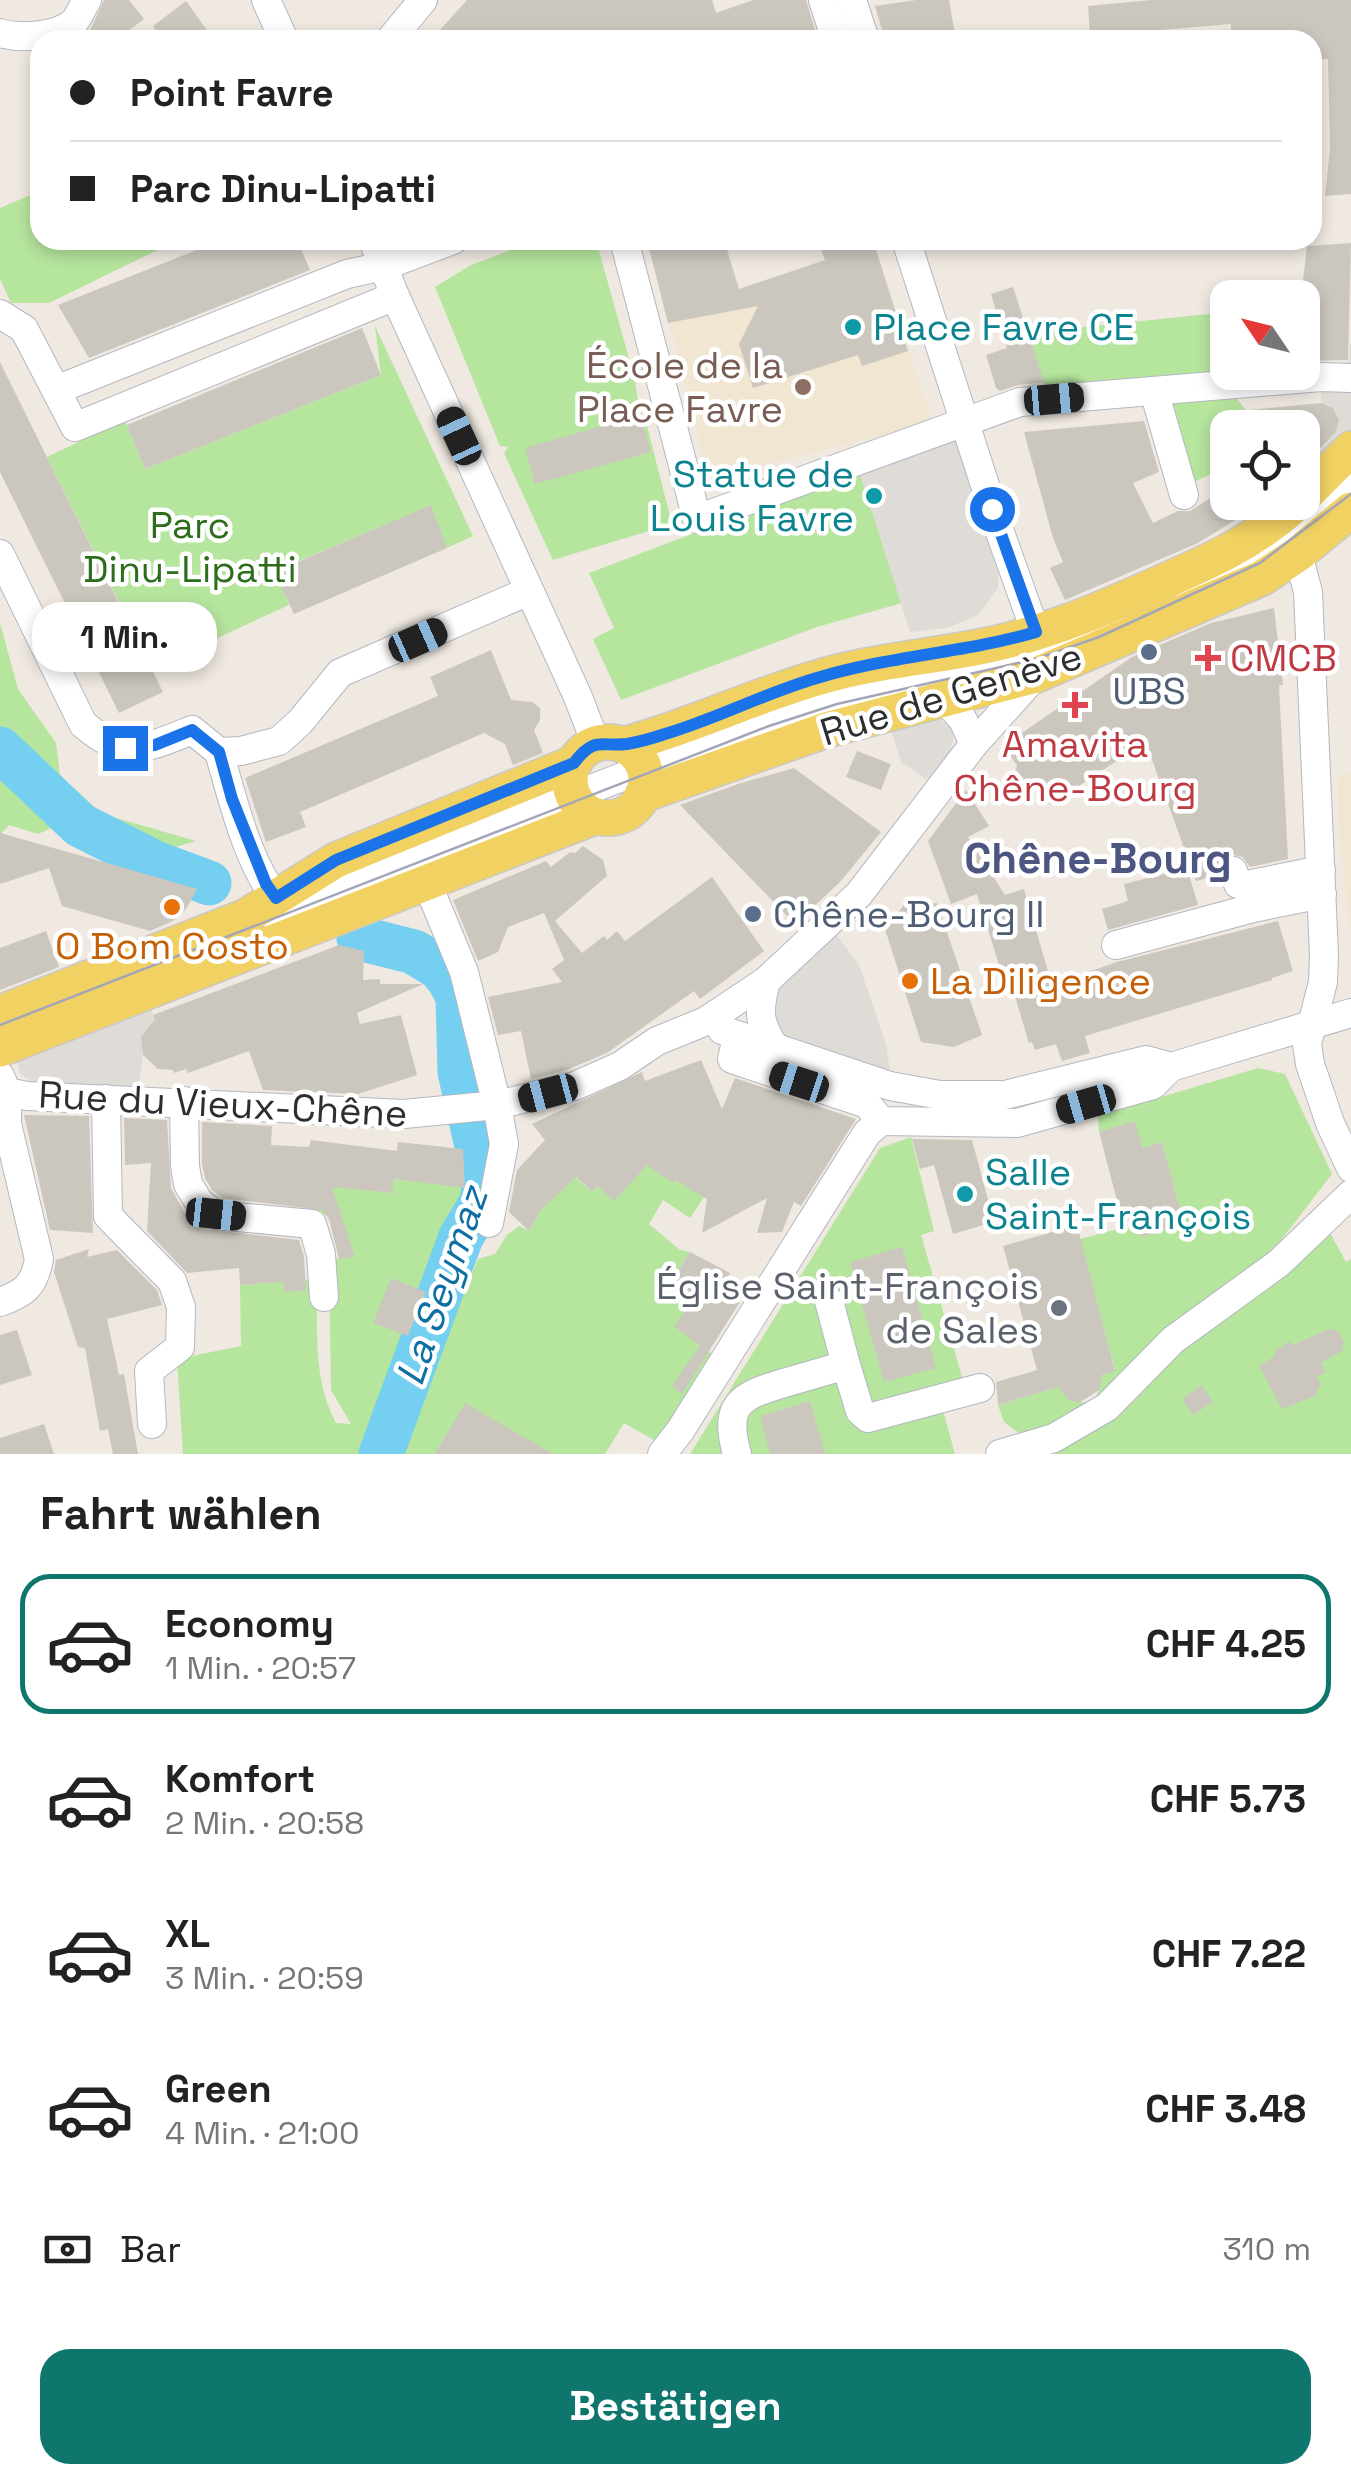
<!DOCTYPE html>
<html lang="de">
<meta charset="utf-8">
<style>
:root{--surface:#fff;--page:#f6f6f6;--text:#222;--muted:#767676;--line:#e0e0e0;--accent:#0f766e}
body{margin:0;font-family:"Space Grotesk",sans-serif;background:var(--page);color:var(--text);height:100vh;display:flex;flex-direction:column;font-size:38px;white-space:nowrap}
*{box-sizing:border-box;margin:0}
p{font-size:32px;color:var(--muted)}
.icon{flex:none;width:55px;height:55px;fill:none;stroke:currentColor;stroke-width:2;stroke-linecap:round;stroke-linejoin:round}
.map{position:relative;height:1454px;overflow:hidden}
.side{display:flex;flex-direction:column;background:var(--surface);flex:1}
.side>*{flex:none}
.hud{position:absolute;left:30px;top:30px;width:1292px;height:220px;border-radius:30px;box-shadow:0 5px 15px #0003;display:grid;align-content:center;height:220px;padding:0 40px;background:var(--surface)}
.needle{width:65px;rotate:305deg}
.buttons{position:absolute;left:1210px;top:280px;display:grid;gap:20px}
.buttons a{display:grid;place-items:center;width:110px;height:110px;border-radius:20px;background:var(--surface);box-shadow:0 5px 15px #0003;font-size:50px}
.end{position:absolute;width:45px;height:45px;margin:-22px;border:12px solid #1a73e8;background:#fff;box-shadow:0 0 0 5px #fff}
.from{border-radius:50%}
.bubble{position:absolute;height:70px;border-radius:30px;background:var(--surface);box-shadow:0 5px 15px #0003;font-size:32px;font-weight:700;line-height:70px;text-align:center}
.car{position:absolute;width:30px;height:60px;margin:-30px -15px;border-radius:12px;box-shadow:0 0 8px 2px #0007;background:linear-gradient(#222 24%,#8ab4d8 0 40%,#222 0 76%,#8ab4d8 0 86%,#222 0)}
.hud b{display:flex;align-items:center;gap:35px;height:95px;font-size:38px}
.hud b+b{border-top:2px solid var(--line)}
.hud i{width:25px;height:25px;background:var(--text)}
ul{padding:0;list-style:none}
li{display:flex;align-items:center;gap:30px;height:140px;margin:0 20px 15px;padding:0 20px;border:5px solid transparent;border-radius:30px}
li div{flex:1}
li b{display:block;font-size:38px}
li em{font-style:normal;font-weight:700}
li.on{border-color:var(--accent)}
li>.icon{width:90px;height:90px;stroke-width:1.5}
h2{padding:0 40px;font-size:45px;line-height:120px}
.pay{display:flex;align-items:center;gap:25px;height:110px;padding:0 40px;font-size:38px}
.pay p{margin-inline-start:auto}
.primary-button{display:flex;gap:20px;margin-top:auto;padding:20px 40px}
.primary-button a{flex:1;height:115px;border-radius:30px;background:var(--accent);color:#fff;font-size:40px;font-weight:700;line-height:115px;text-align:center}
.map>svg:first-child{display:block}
.education{fill:#f0e6d1}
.green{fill:#b6e59e}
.plaza{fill:#dfdcd8}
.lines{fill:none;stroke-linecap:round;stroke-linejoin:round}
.river{stroke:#75cff0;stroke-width:45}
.building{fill:#cbc7bf}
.minor-casing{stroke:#b4b7c1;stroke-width:30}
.major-casing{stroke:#c9c9c9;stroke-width:38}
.minor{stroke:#fff;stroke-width:28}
.major{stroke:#f2d163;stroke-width:35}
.tram{stroke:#a3a6b8;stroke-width:2.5}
.route{stroke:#1a73e8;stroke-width:12}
.culture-dot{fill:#0f9aa8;stroke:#fff;stroke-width:4}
.education-dot{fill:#8d6e63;stroke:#fff;stroke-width:4}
.service-dot{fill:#5c6f8a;stroke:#fff;stroke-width:4}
.health-dot{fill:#e0444e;stroke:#fff;stroke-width:4}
.food-dot{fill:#e8710a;stroke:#fff;stroke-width:4}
.worship-dot{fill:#6b7280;stroke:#fff;stroke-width:4}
.labels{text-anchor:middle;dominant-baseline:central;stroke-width:9;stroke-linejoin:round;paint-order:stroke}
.culture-label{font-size:38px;fill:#0d838f;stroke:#fff;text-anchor:start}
.education-label{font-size:38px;fill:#785e54;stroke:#fff;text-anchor:end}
.park-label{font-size:38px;fill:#2c6e1b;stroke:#fff}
.health-label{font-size:38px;fill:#be3a42;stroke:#fff;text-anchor:start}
.service-label{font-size:38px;fill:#4e5e75;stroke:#fff}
.street-label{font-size:38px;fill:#2e2e2e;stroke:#fff}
.food-label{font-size:38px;fill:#c56008;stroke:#fff}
.worship-label{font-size:38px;fill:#5b616d;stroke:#fff;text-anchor:end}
.water-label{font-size:40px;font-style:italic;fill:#0d6fa3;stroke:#fff}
.quarter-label{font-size:42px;font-weight:bold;fill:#4d5680;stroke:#fff}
</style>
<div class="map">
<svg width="1351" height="1454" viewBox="0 0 1351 1454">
<rect width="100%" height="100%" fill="#efe9e1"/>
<g class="education">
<path d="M885,278L933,423L708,478L670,323Z"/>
<path d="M1351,772V936L1338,824V777Z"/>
</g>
<g class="green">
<path d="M40,191V240H178L49,303H11L0,279V208Z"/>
<path d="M537,240H596L635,380L640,415L644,414L672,524L553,560L504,453L508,447L500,446L435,287L469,266Z"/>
<path d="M1227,312L1228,372L1234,395L1259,427L1228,428L1227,461L1213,473L1175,491L1147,381L1046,391L1028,333Z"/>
<path d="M375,326L473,536L447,548L430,506L275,571L289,605L152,668L47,457L125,420L145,469L381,375Z"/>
<path d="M859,471L902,603L817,627L621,700L593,639L614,628L589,573Z"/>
<path d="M0,623L18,689L56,743L60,775L102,814L196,841L161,851L76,817L38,834L9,825L0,835Z"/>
<path d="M1258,1068L1285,1074L1332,1174L1258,1270L1094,1405L1042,1431L1017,1432L1004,1422L998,1405L1058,1387C1067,1394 1089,1417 1099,1390C1100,1385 1100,1380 1102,1375L1115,1370L1080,1239L1137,1224L1141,1237L1184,1224L1162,1143L1142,1148L1134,1122L1099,1132L1098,1116Z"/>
<path d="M911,1137L934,1231L921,1235L963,1380L937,1389L955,1454H690L880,1148Z"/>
<path d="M594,1150L721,1172L690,1218L663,1200L649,1224L680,1250L690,1252L668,1286L684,1298L687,1295L693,1299L675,1326L717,1358L659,1443L624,1423L605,1454H400L478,1259L495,1254L507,1235L519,1226L529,1231L540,1211L574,1176L593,1192L609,1165Z"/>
<path d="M394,1179L465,1187L458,1221L362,1454H183L177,1359L241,1346L240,1285L317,1279C318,1329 312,1378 336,1423L351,1424L331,1390L329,1260L354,1257L339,1211L308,1219L312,1184L391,1193Z"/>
<path d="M1330,1233L1346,1262L1351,1259V1454H1037Z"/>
</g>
<g class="plaza">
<path d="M1351,339V438L1315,473L1307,465L1336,432L1339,420L1333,408L1321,403V364L1348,362Z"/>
<path d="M951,425L998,571V588L978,615L947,628L910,632L859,471Z"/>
<path d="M934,715L951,728L954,738L949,756L929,781L901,762L889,723Z"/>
<path d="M836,934L859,965L886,1044L891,1077L782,1039L769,998L775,988Z"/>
<path d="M150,1007L155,1019L141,1037L143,1055L138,1089L35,1083L20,1074L17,1060Z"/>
</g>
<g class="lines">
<g class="river">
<path d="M0,749L80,825L155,863L209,883"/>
<path d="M359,938L414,952L440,968L450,981L458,997L460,1072L485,1181L482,1202L461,1237L381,1454"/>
</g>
</g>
<g class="building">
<path d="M104,0H129L144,19L116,40H99L90,30Z"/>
<path d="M467,0H712L716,13L753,0H806L818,40H431Z"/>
<path d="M916,0H949L956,40H885L875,6Z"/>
<path d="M1151,0H1351V194L1325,196L1330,149L1328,59L1312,61V40H1231V24L1090,36L1088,6Z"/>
<path d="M186,1L214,40H161L153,26Z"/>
<path d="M222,240H297L310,270L89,358L58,305Z"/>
<path d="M647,240H724L739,289L825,260L818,240H873L908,351L862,366L858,355L753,388L739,344L758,306L668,323Z"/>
<path d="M1351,243L1348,360L1302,361L1301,298L1307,246Z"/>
<path d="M1013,287L1044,382L1018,385L1000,391L996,388L986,355L1007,348L991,294Z"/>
<path d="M362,328L381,375L145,469L127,425Z"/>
<path d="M0,362L163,692L119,713L0,472Z"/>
<path d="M1321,403L1333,408L1339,420L1336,432L1302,467V428H1221L1220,413Z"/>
<path d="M640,415L651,452L535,484L525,448Z"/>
<path d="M1144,421L1159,472L1133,483L1153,523L1178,511H1190L1228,487V502H1264L1198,543L1065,600L1050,568L1063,562L1053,538L1024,432Z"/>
<path d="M431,505L447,548L294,614L274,572Z"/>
<path d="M1274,608L1283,685H1279L1288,859L1250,867L1243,857L1228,854L1219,861L1216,876L1196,881L1151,757L1149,758L1144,743L1050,805L1038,785L1021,783L1015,774L1017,765L1003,746L1132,657L1211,623Z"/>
<path d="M491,650L511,700L532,702L540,708V720L534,730L543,753L513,765L505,744L484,733L300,812L306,827L266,842L245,778L438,696L430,677Z"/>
<path d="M857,751L891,764L881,790L846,777Z"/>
<path d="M794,768L881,832L840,882L795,924L680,805L738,784Z"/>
<path d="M966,790L989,826L968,837L1005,895L1024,889L1050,978L1067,974L1068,979L1117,962L1278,921L1293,971L1272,978V980L1085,1036L1090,1053L1062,1061L1056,1044L1035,1050L1032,1042L1029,1043L1013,990L1007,991L977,894L951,904L928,841Z"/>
<path d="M0,833L114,865L197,889L186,909L173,921L150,931L62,906L49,868L0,884Z"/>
<path d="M583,846L603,860L607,876L555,921L582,953L604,936L607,940L617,931L625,941L712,877L764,951L700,999L694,991L607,1053L569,1069L531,1079L521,1031L498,1035L488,997L562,982L552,969L564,960L544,913L508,927L498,952L478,961L453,900L546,861L551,867L570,852L575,853Z"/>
<path d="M1187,868L1198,905L1108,930L1102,909L1128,901L1124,884Z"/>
<path d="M937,903L982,1035L954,1047L921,1042L885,929L904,905Z"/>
<path d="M46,931L59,967L0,990V948Z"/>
<path d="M339,945L364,951L363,980L380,979V984H423L357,1013L360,1024L401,1015L417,1075L358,1094L263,1090L249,1051L188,1073L186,1069L174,1073L173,1070L158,1069L143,1055L141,1037L155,1019L153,1015Z"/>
<path d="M701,1060L722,1109L735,1078L856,1119L801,1206L794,1202L782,1232L757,1233L767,1198L702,1233L707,1199L675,1180L673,1183L647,1165L614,1201L597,1185L593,1192L576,1177L540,1211L529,1231L509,1212L517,1170L545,1140L532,1124L642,1072L645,1081Z"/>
<path d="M24,1115L89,1116L93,1233L50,1230Z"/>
<path d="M124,1118L167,1120L171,1188L184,1212L205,1229L299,1240L304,1257L306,1290L284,1292L283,1282L240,1285L239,1268L187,1273L147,1231L151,1163L125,1165Z"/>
<path d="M1135,1121L1142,1148L1162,1142L1184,1224L1141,1237L1137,1224L1124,1227L1099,1132Z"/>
<path d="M202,1122L272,1126L271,1145L309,1147L311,1140L397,1151L398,1142L463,1149L465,1188L394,1179L392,1193L332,1187L355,1257L339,1259L329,1219L322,1210L223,1198L212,1190L205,1178L202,1164Z"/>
<path d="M912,1139L972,1140L994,1222L953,1234L934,1165L920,1169Z"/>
<path d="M1077,1225L1115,1371L1102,1375L1099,1390L1079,1403L1069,1400L1058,1387L998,1405L996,1382L1037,1370L1003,1246Z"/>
<path d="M902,1247L936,1368L884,1382L850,1262Z"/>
<path d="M89,1249L87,1257L117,1250L157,1290L162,1305L107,1319L119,1375L124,1374L138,1454H113L108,1429L100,1431L85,1348L78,1347L54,1272L56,1260Z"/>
<path d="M690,1252L730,1273L727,1278L739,1287L735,1291L743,1297L682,1394L672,1386L700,1346L674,1326L691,1303L668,1286Z"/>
<path d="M391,1278L426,1292L408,1336L373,1323Z"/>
<path d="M1329,1329L1339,1332L1344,1342L1342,1351L1321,1363L1326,1372L1317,1377L1321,1384L1315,1396L1282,1409L1259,1366L1276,1355L1274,1351L1291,1341L1293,1345Z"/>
<path d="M17,1330L32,1375L0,1385V1335Z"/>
<path d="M1202,1385L1213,1402L1193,1415L1182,1399Z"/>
<path d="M810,1401L825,1454H770L760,1416Z"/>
<path d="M465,1403L553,1454H435Z"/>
<path d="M44,1424L54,1454H0V1438Z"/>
</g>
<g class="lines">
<defs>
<g id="minor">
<path d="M266,0L284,40"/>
<path d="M823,0L836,40"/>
<path d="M852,0L865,40"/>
<path d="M0,33C20,39 57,37 74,22C79,16 83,6 87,0"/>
<path d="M390,40L423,0"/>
<path d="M373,240L395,296L578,697L596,744"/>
<path d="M624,240L697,519L1020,402L1321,377L1351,378"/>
<path d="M0,314L24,329L75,427L395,296"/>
<path d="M56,390L347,274L384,266L453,240"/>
<path d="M1154,391L1184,495"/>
<path d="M1289,539L1298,554L1308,592L1324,955L1323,982L1307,1044L1310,1064L1330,1123L1351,1168"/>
<path d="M0,554L83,724C125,760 145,749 192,730L219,752"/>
<path d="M1189,591L1258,557L1351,484"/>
<path d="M945,700L963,720L974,744"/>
<path d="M1233,871L1238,884L1247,885L1321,870"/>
<path d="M427,883L464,972L497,1105L504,1144L489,1223"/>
<path d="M276,898C247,861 232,797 219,752L241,751L279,741L300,722L340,673L529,591"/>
<path d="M270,913L767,721C880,683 1003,672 1113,624"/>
<path d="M1116,945L1253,908L1322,894"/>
<path d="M766,981C758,1012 758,1021 775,1048"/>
<path d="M722,1030L890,1086L940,1095H1005L1146,1060L1171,1067"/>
<path d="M737,1037L732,1059L867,1104L881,1121L1017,1123L1153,1085L1171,1067L1351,1013"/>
<path d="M0,1076L7,1092L27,1096L404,1114L497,1105L575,1086L620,1066L657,1041L706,1021L766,981L859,894L974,744L1036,675V633L1002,538L906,240"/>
<path d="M106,1099L108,1216L172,1281L181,1307L180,1347L149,1371L152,1424"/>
<path d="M184,1101L185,1166L188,1184L199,1202L216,1215L312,1224L321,1254L324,1297"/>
<path d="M829,1301L846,1365"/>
<path d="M0,1302C25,1293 34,1286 39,1259L7,1124V1092"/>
<path d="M662,1454L680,1431L867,1133L881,1121"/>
<path d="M737,1454C723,1404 740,1396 784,1383C805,1377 825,1371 846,1365L860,1411L868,1418L980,1388"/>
<path d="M1000,1454L1054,1438L1107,1407L1173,1340L1279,1263L1351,1194"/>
</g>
<g id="major">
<path d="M1302,498L1351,449"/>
<circle cx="608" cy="780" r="38"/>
<path d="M623,745C690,727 751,697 817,678C869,662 922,658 974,648C1035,637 1091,614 1147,589C1202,565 1253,544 1298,502"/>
<path d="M642,795L826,730L1036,675L1262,578L1298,554L1351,510"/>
<path d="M0,1013L245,917L336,860L574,763"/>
<path d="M0,1049L597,816"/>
</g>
</defs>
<use href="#minor" class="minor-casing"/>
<use href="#major" class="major-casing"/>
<use href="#minor" class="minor"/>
<use href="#major" class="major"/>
<path class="tram" d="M0,1025L769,726L837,704L1036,659L1099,637L1260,563L1351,494"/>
</g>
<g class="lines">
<path class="route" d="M125,748L155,745L192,730L219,752L232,799L266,884L276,898L336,860L574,763C594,736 601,747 627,744C639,742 653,738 665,734C716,719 765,693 817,678C889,656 964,653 1036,632L992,509"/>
</g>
<g class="culture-dot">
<circle cx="853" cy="327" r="10"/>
<circle cx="874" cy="496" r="10"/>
<circle cx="965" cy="1194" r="10"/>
</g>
<circle class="education-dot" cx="803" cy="387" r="10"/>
<g class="service-dot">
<circle cx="1149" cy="652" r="10"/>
<circle cx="753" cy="914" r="10"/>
</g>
<g class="health-dot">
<path d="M1203 643h10v10h10v10h-10v10h-10v-10h-10v-10h10z"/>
<path d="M1070 690h10v10h10v10h-10v10h-10v-10h-10v-10h10z"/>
</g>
<g class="food-dot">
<circle cx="172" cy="907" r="10"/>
<circle cx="910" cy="981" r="10"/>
</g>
<circle class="worship-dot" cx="1059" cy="1308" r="10"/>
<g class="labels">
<g class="culture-label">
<text x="873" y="327">Place Favre CE</text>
<text x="854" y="474" text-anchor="end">Statue de<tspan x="854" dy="44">Louis Favre</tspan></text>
<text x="985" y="1172">Salle<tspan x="985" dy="44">Saint-François</tspan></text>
</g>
<g class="education-label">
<text x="783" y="365">École de la<tspan x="783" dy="44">Place Favre</tspan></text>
</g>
<g class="park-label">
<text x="190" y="525">Parc<tspan x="190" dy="44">Dinu-Lipatti</tspan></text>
</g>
<g class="health-label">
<text x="1230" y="658">CMCB</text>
<text x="1075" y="744" text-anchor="middle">Amavita<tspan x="1075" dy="44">Chêne-Bourg</tspan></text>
</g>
<g class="service-label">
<text x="1149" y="691">UBS</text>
<text x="773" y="914" text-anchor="start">Chêne-Bourg II</text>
</g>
<g class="street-label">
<text transform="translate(951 694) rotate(-17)">Rue de Genève</text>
<text transform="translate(223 1104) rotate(3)">Rue du Vieux-Chêne</text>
</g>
<g class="food-label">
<text x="172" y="946">O Bom Costo</text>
<text x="930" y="981" text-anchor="start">La Diligence</text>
</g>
<g class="worship-label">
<text x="1039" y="1286">Église Saint-François<tspan x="1039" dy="44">de Sales</tspan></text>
</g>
<g class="water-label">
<text transform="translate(442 1286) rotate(-71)">La Seymaz</text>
</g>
<g class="quarter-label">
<text x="1098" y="858">Chêne-Bourg</text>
</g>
</g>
</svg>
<div class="buttons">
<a><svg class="needle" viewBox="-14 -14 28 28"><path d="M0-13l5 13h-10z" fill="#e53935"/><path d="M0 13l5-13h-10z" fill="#767676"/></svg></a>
<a><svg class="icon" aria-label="locate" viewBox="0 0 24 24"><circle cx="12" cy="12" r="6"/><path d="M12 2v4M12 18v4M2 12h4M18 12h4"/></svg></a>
</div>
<i class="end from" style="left:992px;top:509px"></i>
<i class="end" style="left:125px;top:748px"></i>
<div class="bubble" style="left:32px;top:602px;width:185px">1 Min.</div>
<i class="car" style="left:1054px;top:399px;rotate:85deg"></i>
<i class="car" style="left:459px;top:436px;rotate:335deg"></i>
<i class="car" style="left:418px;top:640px;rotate:66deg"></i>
<i class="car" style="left:799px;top:1082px;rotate:288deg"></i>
<i class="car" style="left:548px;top:1093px;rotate:255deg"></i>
<i class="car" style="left:1086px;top:1104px;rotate:254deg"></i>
<i class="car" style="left:216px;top:1214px;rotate:96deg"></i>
<div class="hud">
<b><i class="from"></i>Point Favre</b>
<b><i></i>Parc Dinu-Lipatti</b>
</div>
</div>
<section class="side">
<h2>Fahrt wählen</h2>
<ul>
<li class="on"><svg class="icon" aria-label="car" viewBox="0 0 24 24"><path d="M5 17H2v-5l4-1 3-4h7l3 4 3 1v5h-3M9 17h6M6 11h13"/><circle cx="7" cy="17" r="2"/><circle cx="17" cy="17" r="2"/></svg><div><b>Economy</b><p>1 Min. · 20:57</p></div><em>CHF 4.25</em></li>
<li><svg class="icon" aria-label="car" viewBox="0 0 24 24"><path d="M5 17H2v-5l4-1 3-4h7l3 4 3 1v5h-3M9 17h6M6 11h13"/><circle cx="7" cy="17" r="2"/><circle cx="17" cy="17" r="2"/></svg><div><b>Komfort</b><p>2 Min. · 20:58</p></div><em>CHF 5.73</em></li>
<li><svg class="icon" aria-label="car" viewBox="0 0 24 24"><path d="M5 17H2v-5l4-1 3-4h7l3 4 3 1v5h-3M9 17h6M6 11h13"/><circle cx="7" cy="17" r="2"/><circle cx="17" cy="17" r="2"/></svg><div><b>XL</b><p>3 Min. · 20:59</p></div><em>CHF 7.22</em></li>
<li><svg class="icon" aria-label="car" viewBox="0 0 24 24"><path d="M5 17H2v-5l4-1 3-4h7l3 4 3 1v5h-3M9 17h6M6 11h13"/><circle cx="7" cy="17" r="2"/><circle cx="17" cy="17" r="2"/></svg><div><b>Green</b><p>4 Min. · 21:00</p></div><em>CHF 3.48</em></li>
</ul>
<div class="pay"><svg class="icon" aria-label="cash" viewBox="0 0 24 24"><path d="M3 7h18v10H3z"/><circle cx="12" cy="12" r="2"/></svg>Bar<p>310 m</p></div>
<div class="primary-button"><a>Bestätigen</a></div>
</section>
